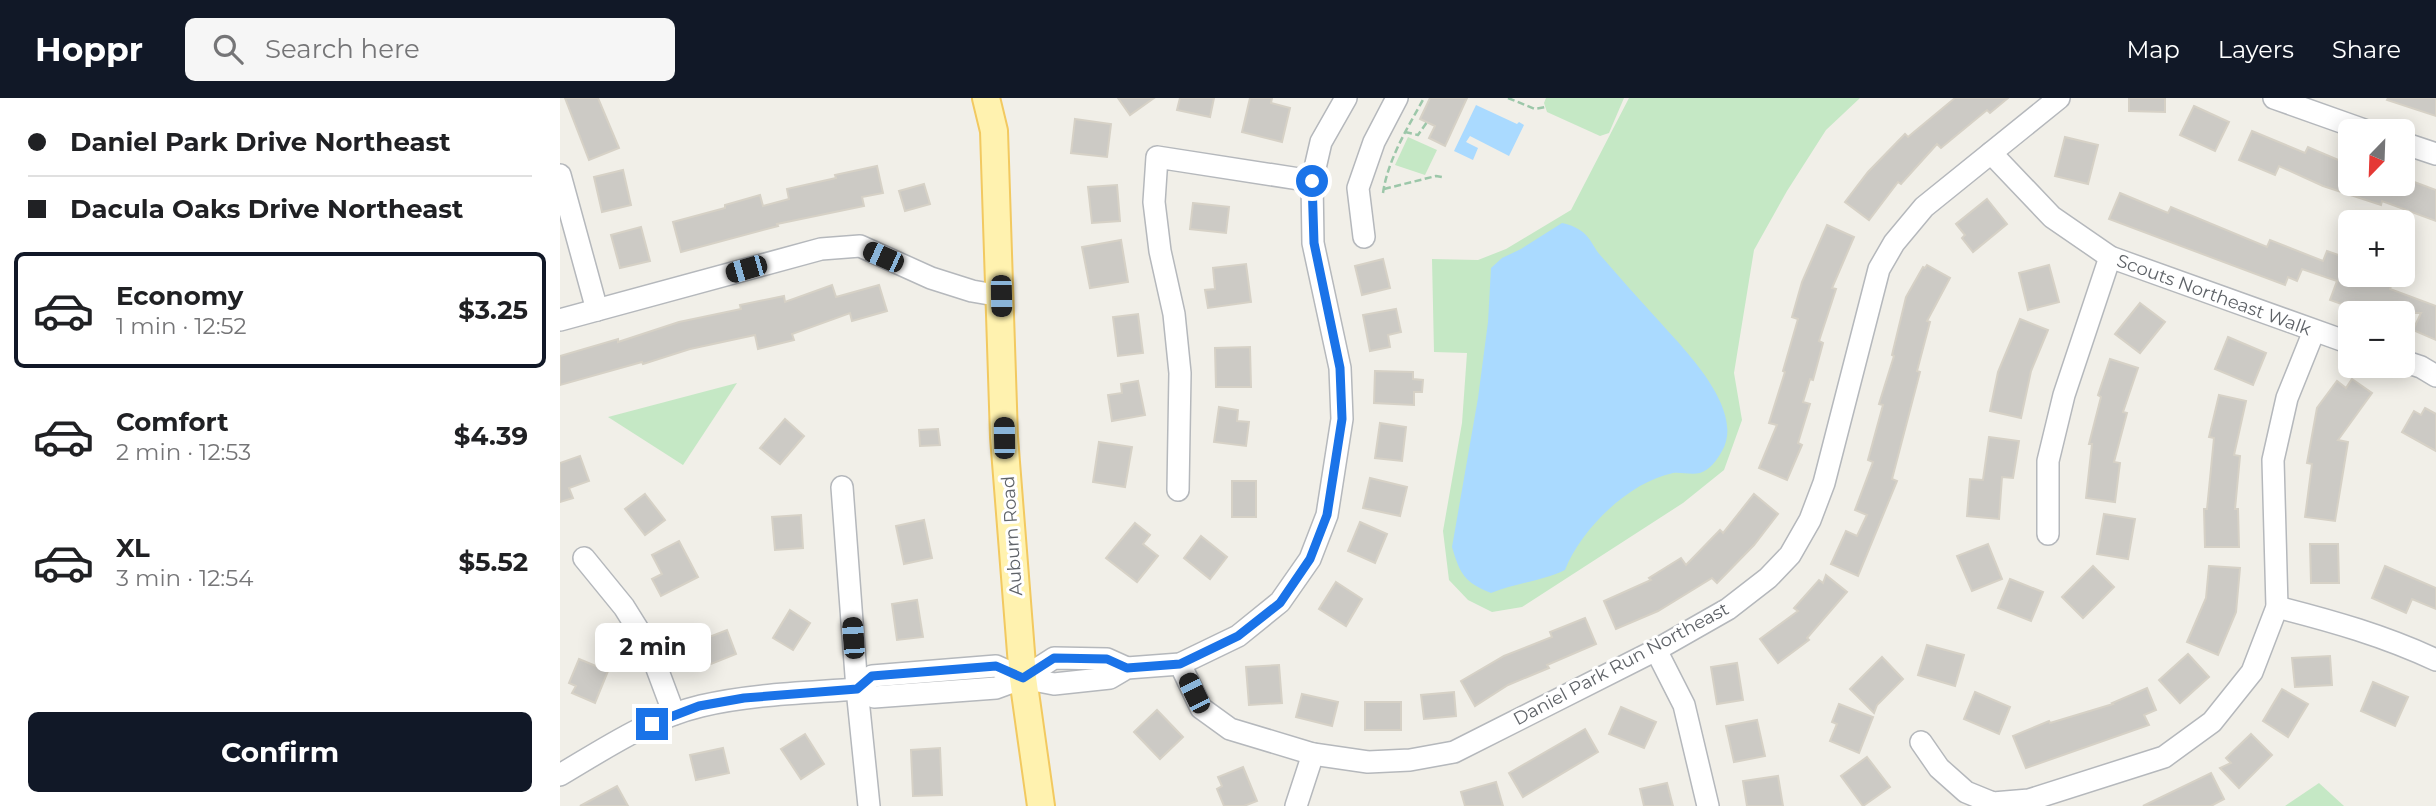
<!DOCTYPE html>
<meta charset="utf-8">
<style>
:root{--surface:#fff;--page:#f6f6f6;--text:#202124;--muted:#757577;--line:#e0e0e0;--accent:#111827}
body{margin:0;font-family:Montserrat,sans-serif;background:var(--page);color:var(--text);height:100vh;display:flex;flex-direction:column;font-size:26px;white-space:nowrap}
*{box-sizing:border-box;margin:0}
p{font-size:23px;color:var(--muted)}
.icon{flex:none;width:38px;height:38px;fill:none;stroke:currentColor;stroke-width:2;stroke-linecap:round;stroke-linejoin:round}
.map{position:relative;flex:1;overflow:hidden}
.side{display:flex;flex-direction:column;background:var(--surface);width:560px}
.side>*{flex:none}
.top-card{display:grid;align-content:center;height:154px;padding:0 28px;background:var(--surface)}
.needle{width:46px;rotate:203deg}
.buttons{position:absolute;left:1778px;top:21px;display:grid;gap:14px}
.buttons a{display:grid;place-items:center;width:77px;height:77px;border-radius:10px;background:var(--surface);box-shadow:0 4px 18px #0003;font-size:35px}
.end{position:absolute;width:32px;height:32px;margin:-16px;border:9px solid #1a73e8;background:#fff;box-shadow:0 0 0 4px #fff}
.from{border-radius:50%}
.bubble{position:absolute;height:49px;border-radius:10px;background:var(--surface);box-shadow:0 4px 18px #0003;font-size:23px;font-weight:700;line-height:49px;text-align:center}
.car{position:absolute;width:21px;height:42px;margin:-21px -10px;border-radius:9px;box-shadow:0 0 5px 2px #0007;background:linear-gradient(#222 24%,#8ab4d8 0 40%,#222 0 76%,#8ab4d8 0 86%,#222 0)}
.top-card b{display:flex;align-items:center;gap:24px;height:66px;font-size:26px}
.top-card b+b{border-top:2px solid var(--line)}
.top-card i{width:18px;height:18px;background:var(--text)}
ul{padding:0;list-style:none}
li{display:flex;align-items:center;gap:21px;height:116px;margin:0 14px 10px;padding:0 14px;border:4px solid transparent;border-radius:10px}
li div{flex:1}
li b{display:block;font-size:26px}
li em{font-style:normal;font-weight:700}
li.active{border-color:var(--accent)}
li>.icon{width:63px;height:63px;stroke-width:1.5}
.action{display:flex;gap:14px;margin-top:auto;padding:14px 28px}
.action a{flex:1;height:80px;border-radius:10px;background:var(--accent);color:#fff;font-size:28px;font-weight:700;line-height:80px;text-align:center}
header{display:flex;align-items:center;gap:42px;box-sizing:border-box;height:98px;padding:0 35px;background:var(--accent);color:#fff}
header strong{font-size:33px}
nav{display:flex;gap:38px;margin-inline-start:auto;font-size:24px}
.search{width:490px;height:63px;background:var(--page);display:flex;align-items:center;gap:18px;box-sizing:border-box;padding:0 24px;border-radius:10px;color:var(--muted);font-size:26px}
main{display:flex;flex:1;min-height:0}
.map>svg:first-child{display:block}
.green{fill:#c5e8c5}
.water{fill:#aadaff}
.building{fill:#cccac5;stroke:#d6d1c6;stroke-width:2}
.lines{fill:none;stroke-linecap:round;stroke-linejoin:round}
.minor-casing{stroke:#b5b8bc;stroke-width:24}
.major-casing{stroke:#f2c960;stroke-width:30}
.path{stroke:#9cc7a9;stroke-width:2.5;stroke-dasharray:7 3.5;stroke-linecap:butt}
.minor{stroke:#fff;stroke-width:21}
.major{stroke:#fff2af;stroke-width:26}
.route{stroke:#1a73e8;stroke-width:9}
.labels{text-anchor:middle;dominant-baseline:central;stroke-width:6;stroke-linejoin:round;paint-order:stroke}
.street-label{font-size:18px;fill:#5f6368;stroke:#fff}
</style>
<header>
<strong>Hoppr</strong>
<div class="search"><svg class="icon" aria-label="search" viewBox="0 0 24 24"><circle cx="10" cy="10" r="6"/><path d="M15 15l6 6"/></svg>Search here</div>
<nav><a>Map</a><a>Layers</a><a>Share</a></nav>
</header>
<main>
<section class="side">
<div class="top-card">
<b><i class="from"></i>Daniel Park Drive Northeast</b>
<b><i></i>Dacula Oaks Drive Northeast</b>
</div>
<ul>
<li class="active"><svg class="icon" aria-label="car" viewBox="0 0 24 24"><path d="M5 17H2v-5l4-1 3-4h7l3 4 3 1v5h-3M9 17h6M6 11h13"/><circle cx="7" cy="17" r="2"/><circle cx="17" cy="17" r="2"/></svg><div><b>Economy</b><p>1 min · 12:52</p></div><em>$3.25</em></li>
<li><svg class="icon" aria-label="car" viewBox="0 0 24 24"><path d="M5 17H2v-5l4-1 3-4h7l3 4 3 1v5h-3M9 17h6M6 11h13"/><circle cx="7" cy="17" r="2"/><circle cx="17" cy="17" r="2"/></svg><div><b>Comfort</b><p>2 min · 12:53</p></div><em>$4.39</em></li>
<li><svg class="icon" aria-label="car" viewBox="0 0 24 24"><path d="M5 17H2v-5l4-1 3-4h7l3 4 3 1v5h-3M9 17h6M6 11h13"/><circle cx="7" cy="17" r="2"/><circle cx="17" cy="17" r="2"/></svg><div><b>XL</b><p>3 min · 12:54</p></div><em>$5.52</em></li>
</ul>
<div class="action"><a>Confirm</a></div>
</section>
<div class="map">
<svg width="1876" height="708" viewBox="0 0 1876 708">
<rect width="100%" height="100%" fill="#f1efe8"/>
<g class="green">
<path d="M986,0H1064L1049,35L1040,38L987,14L984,5Z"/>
<path d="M1069,0H1300L1266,32L1227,93L1194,152L1174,275L1182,322L1164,372L1123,405L962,509L932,514L908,502L889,482L883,433L902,325L907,255L874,254L872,161L918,162L946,151L1011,112Z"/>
<path d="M848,39L877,52L865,77L835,67Z"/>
<path d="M177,285L123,367L48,319Z"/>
<path d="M1759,685L1784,708H1725Z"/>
</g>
<g class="water">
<path d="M916,7L957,26L959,24L964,27L949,58L910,38L906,44L918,50L913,62L894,53Z"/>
<path d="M1002,125C1011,127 1019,130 1026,137C1032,143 1035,152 1041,158C1060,180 1079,201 1098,222C1124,251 1186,312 1162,353C1157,362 1150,372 1140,375C1131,377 1121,374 1113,375C1069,384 1021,431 1005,472C982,483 956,485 931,495C904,484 900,476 892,449L918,300L928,224L931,170L942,160L961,151Z"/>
</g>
<g class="building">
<path d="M5,0H38L59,50L29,62Z"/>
<path d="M558,0H594L570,17Z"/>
<path d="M620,0H654L650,19L617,12Z"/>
<path d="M690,0H712L711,5L730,10L722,44L682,34Z"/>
<path d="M870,0H907L885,48L869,40L875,28L860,21Z"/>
<path d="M1395,0H1448L1430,15L1427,12L1381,50L1377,46L1341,86L1338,84L1309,122L1285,104L1308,74L1345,36L1348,39Z"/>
<path d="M1569,0H1605V14L1569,13Z"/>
<path d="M1828,0H1876V18L1827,2Z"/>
<path d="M1634,8L1669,24L1655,53L1620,37Z"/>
<path d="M515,21L551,26L547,59L511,55Z"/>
<path d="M1692,33L1745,55L1748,49L1790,67V86H1847L1849,82L1876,92V123L1822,103L1821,107L1763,88L1719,68L1715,77L1679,62Z"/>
<path d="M1505,39L1538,47L1528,86L1495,78Z"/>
<path d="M317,68L323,95L302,99L304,108L217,126L218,128L121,154L113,124L165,110V107L200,97L203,108L229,101L227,91L276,80L275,77Z"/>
<path d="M63,72L71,107L42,114L34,79Z"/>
<path d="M364,86L370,106L345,113L339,93Z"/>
<path d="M557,87L560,123L532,125L528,89Z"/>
<path d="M1560,95L1608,115L1611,109L1707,149L1710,142L1763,163L1767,153L1790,161V177H1811L1832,185L1830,191L1876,208V242L1853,232L1861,215H1807L1770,202L1777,183L1742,171L1737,183L1728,179L1725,187L1549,121Z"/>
<path d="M1427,101L1447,126L1413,154L1402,140L1405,137L1396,126Z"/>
<path d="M633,105L669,109L666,135L630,131Z"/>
<path d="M1267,127L1294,139L1272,190L1276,191L1259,243L1263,245L1253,282L1250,281L1243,304L1250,306L1238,345L1242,347L1227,382L1199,370L1217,327L1209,325L1225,274L1223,273L1238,221L1232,219L1242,184Z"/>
<path d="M81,129L90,163L60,170L51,137Z"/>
<path d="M561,142L568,184L530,190L522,149Z"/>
<path d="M823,161L830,190L802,197L795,168Z"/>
<path d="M686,166L691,204L648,210L645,192L655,191L653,170Z"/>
<path d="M1367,167L1390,180L1367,223L1370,224L1357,273L1360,274L1332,381L1337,383L1298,478L1271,466L1286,433L1297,438L1307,417L1295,412L1313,364L1308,362L1323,307L1319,306L1334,258L1332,257L1346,199L1363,169L1365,170Z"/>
<path d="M1489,167L1499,204L1468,212L1459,175Z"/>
<path d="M272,187L276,199L319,187L327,213L292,223L290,215L232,236L234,242L198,251L195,237L130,251L83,266L82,264L0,287V258L58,241V244L119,224L181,211L180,207L224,198L225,204Z"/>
<path d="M1580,205L1605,224L1580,255L1555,236Z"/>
<path d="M836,211L841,234L828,237L830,249L810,253L803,217Z"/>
<path d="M578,216L583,255L558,258L553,219Z"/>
<path d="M1460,221L1488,232L1471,273L1461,320L1430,313L1438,274Z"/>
<path d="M1668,239L1706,255L1693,287L1655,271Z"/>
<path d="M690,249L691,289H656L655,250Z"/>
<path d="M1550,261L1578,270L1563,314L1567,315L1554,364L1560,365L1555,404L1526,400L1532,346H1529L1541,299L1538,297Z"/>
<path d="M815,273L853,274V281L863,282L862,294H854V307L814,305Z"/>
<path d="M1792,281L1812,295L1778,342L1788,344L1775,423L1745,419L1752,366L1747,365L1757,310L1777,283L1786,290Z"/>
<path d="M578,283L585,317L552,323L548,297L562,295L561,286Z"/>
<path d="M1659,297L1686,303L1674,357L1680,358L1675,411H1678L1679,449H1645L1644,411H1647L1654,340L1649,339Z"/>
<path d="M659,309L678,312L677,323L689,324L686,348L654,344Z"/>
<path d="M1865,310L1876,316V353L1842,334L1854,313L1861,317Z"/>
<path d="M225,321L244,338L220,366L200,350Z"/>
<path d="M820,325L846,329L842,363L815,360Z"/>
<path d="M378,331L380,347L360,348L359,332Z"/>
<path d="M1429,339L1459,343L1453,380L1442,379L1439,421L1407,418L1410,381L1423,382Z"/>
<path d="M539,344L572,349L565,389L533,384Z"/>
<path d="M20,358L29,383L9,390L13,400L0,404V365Z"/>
<path d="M810,380L847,389L840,418L803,410Z"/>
<rect x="672" y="383" width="24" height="36"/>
<path d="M85,396L105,422L85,437L65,411Z"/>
<path d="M1194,396L1218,416L1194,447L1157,485L1152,480L1098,513L1056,531L1044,503L1091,482L1089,480L1121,460L1126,467L1160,432L1163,435Z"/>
<path d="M1544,416L1575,421L1568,461L1537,456Z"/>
<path d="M241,417L243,450L215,452L212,419Z"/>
<path d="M364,422L372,460L344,466L336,428Z"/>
<path d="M800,424L827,436L815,465L788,453Z"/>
<path d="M575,425L590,437L583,446L598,458L577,484L546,460Z"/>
<path d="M641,438L667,459L650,481L624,460Z"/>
<path d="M119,443L138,479L101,498L92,481L102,476L92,457Z"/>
<path d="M1428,446L1442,481L1412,493L1397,458Z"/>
<path d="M1750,446H1778L1779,485H1751Z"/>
<path d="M1533,468L1554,489L1523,520L1502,499Z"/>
<path d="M1649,468L1680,470L1676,514L1658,557L1627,544L1646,500Z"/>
<path d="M1825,468L1876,490V511L1852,501L1846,515L1812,500Z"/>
<path d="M1266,477L1287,494L1247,540L1249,542L1218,565L1200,541L1238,513L1234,510L1259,482L1263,485Z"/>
<path d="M1450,481L1483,494L1471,523L1438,510Z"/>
<path d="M776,484L802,501L786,528L759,511Z"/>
<path d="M357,502L363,539L337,542L332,506Z"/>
<path d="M230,512L250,525L233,552L213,540Z"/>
<path d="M1025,520L1036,546L987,567L989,570L948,587L915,608L901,583L944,558L992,539L990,534Z"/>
<path d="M167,532L176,556L141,570L131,546Z"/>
<path d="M1367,547L1404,557L1395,588L1358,577Z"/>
<path d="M1628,556L1649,579L1620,605L1599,582Z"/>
<path d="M1770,558L1772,587L1735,589L1732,560Z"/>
<path d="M1322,559L1343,581L1317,607L1314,615L1290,591Z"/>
<path d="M19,561L48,573L35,605L12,595L16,588L9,585Z"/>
<path d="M1177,565L1183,602L1157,606L1151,569Z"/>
<path d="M719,567L722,605L689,607L686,569Z"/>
<path d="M1813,584L1848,599L1835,628L1801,613Z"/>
<path d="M1587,590L1596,612L1584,617L1589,627L1466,670L1453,638L1489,623L1490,625L1553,606L1552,605Z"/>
<path d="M1722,591L1748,606L1728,639L1703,623Z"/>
<path d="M894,594L896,618L864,621L861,597Z"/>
<path d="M1415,594L1450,609L1439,636L1404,621Z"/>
<path d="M742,596L778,604L772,628L736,619Z"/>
<rect x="805" y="604" width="36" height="28"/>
<path d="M1279,606L1313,619L1299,655L1270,643L1277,626L1272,624Z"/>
<path d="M1061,609L1096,624L1084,650L1049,636Z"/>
<path d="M597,612L623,639L600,661L574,634Z"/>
<path d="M1197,622L1205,658L1174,664L1166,628Z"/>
<path d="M1025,631L1038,654L963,699L949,675Z"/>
<path d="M245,636L264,666L241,681L221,651Z"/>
<path d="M1691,636L1712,657L1679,690L1660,670L1671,665L1666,660Z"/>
<path d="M163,650L169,675L136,682L130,657Z"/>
<path d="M380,650L382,697L353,698L351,652Z"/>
<path d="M1307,659L1330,689L1303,708L1281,678Z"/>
<path d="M683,669L697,703L684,708H664L657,691L662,688L658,679Z"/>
<path d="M1651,675L1664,701L1651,708H1583Z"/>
<path d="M1218,678L1223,708H1187L1183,683Z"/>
<path d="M936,684L943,708H905L901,694Z"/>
<path d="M1107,685L1113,708H1084L1080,691Z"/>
<path d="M57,688L68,708H20Z"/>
</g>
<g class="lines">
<defs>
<g id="minor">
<path d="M1714,0L1807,33"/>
<path d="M1843,45L1876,56"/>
<path d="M1431,55L1492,119L1550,159L1790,245"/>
<path d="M0,77L37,212"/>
<path d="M804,139L798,90L814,44L837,0"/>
<path d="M0,222L261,151L300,148L371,180L412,193L441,198"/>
<path d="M1843,263L1861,269L1876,278"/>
<path d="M282,389L297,591L309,708"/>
<path d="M618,392L620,275L614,216L600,153L594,104L597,59L752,83"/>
<path d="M1488,436V363L1504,297L1550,159"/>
<path d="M24,460L64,509L89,549L114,616"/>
<path d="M1717,509C1772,523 1825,538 1876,562"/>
<path d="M1096,552L1124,607L1148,708"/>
<path d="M620,566L641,610L670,631L753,656L808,664L850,662L894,654L1096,552L1168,511L1208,480L1230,457L1250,422L1264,385L1319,171L1334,145L1364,109L1499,0"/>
<path d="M297,591L312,578L436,568L463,580L494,586L550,580L567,570L620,566L678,538L720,504L750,461L767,417L782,321L780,270L753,145L752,83L761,44L786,0"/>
<path d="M1361,644L1379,670L1406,694L1433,705L1469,702L1604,659L1652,624L1692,574L1717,509L1713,362L1727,300L1754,233"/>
<path d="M0,677C44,651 90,620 141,608C192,596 245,595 297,591L314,599L436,590L463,580L494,560L547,561L567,570"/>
<path d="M736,708L753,656"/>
</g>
<path id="major" d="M426,0L434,33L444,339L463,580L481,708"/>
</defs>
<use href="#minor" class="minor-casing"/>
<use href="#major" class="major-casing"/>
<g class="path">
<path d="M948,0L975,11L986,9"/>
<path d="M845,34L858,37L867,24"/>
<path d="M824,91L876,78L882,79"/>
<path d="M823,95C828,61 848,29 864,0"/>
</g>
<use href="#minor" class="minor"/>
<use href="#major" class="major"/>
</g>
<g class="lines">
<path class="route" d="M92,626L139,608L184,600L297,591L312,578L436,568L463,580L494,560L547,561L567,570L620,566L678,538L720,505L750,461L767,417L782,321L780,270L754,145L752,83"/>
</g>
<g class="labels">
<g class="street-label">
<text transform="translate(1654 197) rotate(20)">Scouts Northeast Walk</text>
<text transform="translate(452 438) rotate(-94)">Auburn Road</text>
<text transform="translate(1061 566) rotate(-28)">Daniel Park Run Northeast</text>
</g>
</g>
</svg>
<div class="buttons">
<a><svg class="needle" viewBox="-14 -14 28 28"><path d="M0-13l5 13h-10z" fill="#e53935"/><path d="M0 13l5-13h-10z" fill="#757577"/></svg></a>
<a>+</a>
<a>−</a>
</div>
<i class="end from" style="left:752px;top:83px"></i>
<i class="end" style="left:92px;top:626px"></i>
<div class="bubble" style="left:35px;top:525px;width:116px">2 min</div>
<i class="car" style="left:323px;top:159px;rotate:294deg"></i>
<i class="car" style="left:186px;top:171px;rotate:254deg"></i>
<i class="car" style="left:441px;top:198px;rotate:179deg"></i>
<i class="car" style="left:444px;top:340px;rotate:359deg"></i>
<i class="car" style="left:293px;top:540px;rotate:356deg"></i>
<i class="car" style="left:634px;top:595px;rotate:334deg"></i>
</div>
</main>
